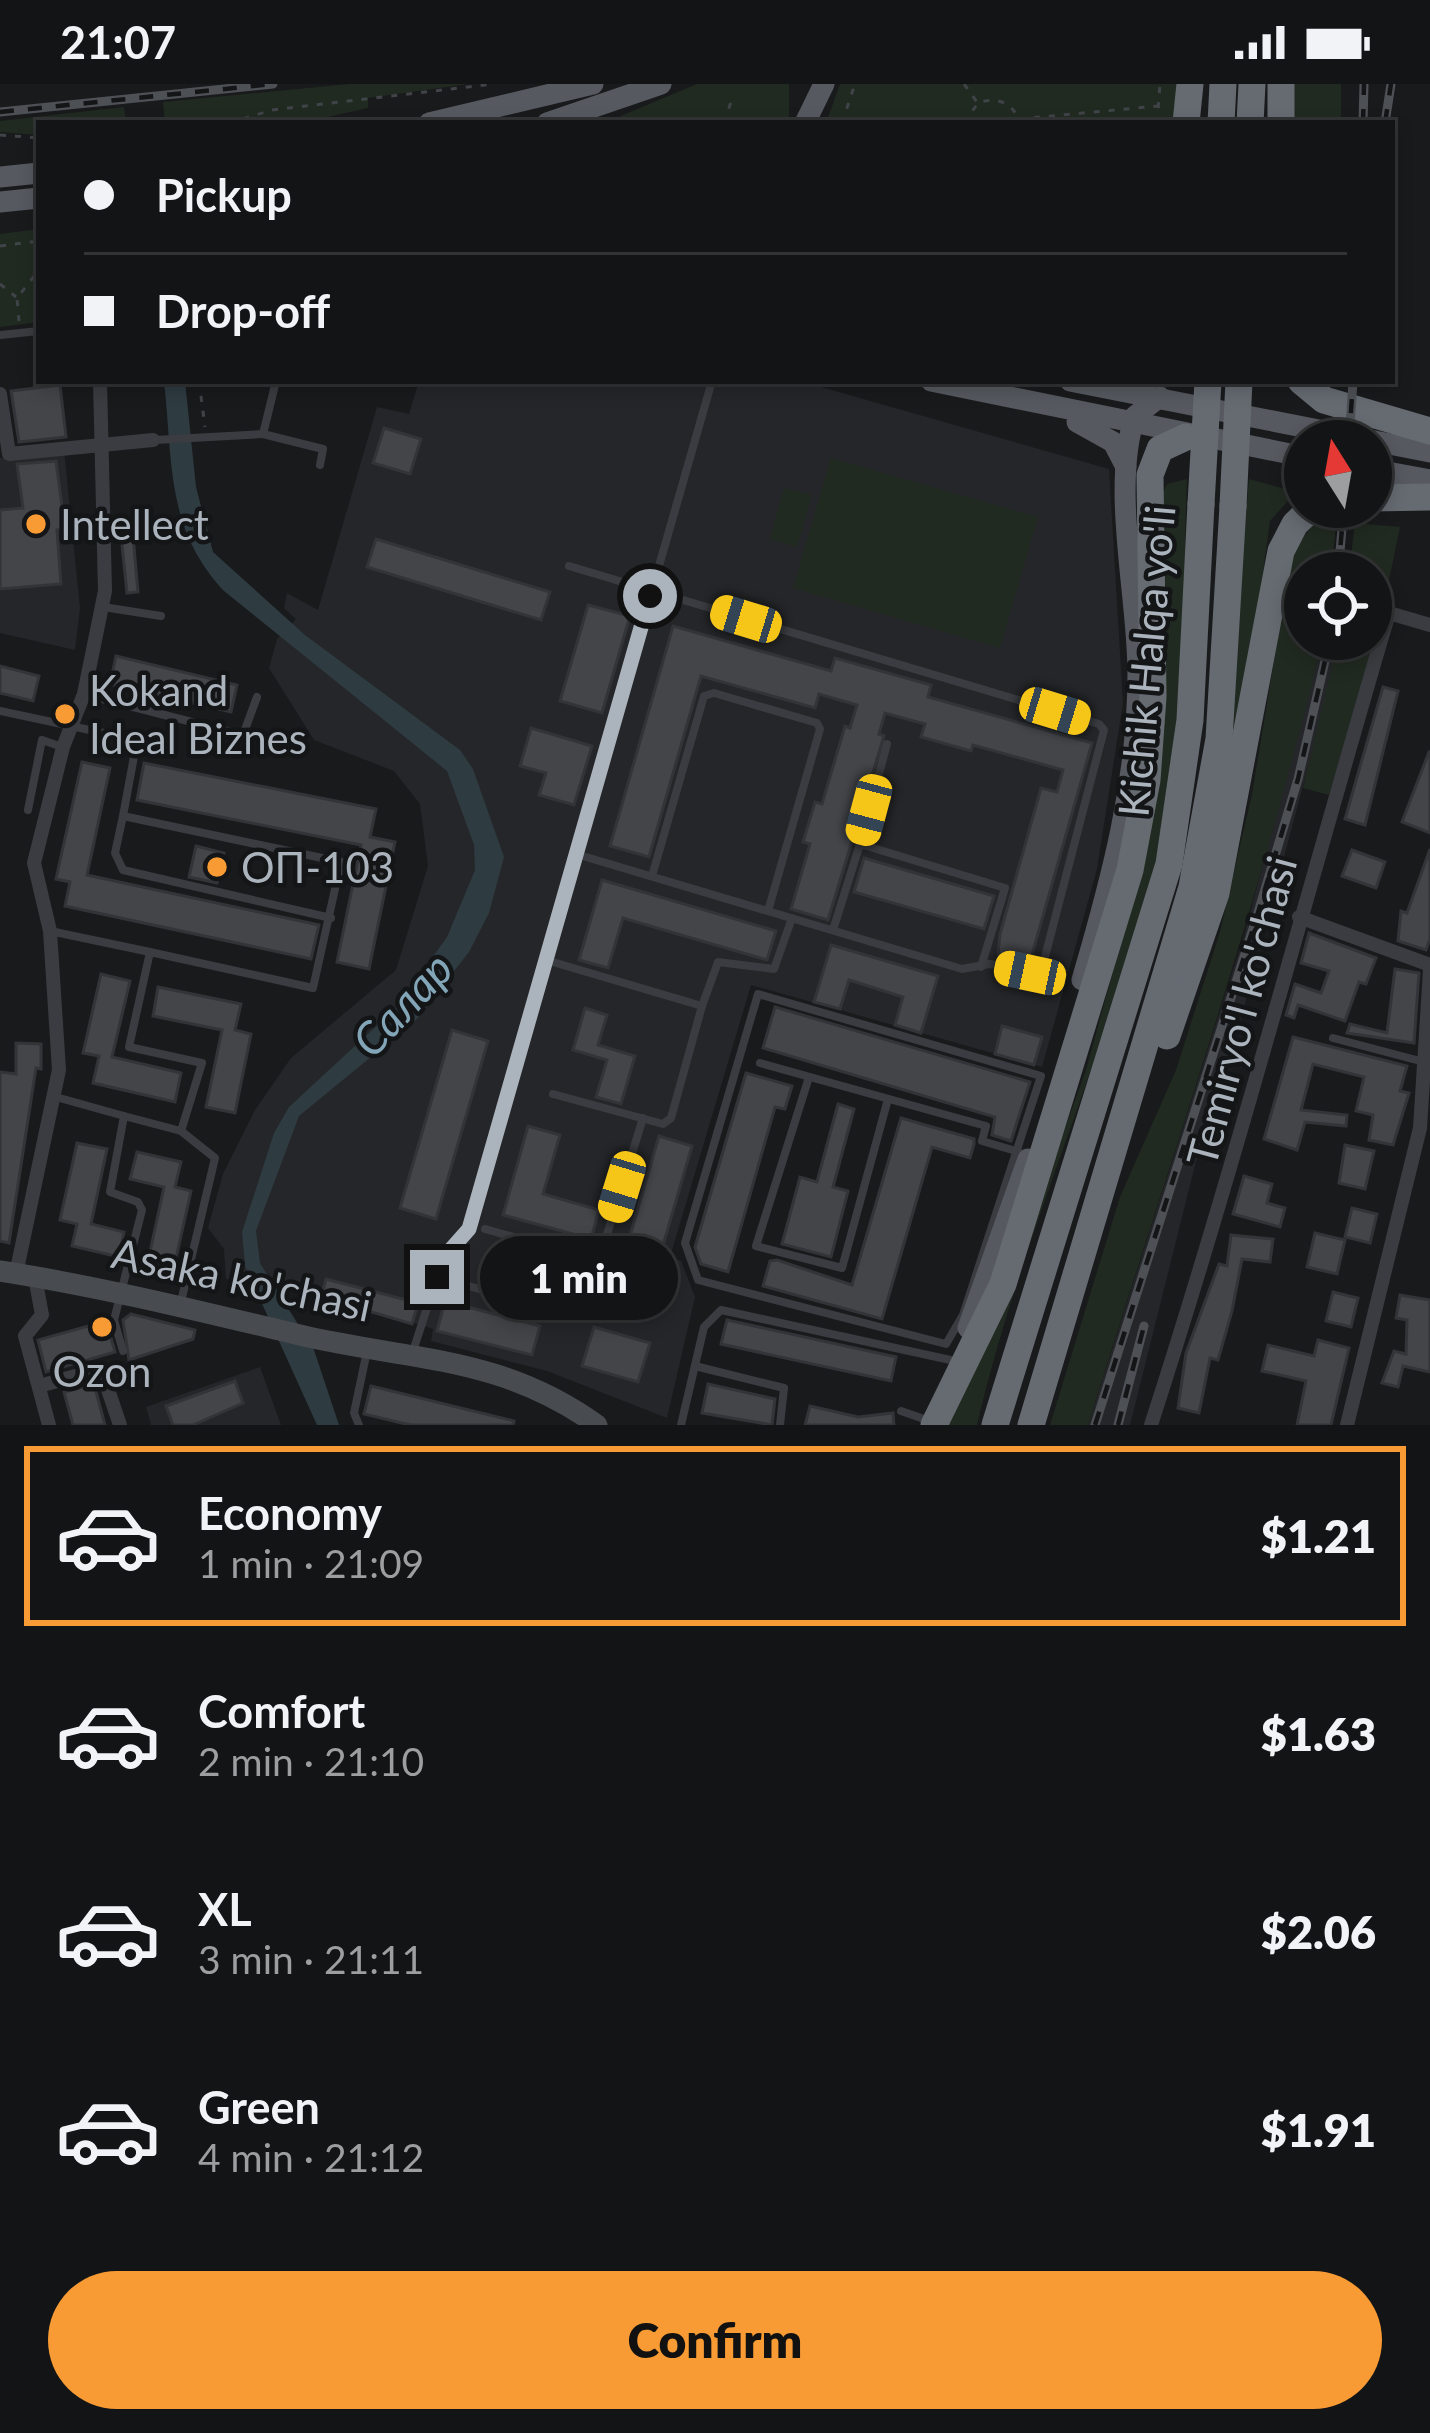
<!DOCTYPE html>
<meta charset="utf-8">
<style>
:root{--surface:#131415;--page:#1c1d1e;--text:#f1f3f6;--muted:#9d9ea0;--line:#323334;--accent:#f99b34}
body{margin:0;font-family:Lato,sans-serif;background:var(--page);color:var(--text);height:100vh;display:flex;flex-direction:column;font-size:45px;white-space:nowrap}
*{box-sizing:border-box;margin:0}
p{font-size:39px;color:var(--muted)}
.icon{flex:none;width:66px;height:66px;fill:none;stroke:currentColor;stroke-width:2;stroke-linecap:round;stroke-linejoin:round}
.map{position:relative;height:1341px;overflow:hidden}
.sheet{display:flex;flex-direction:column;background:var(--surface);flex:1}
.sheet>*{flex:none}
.hud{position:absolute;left:36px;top:36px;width:1359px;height:264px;border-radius:0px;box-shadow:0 6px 18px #0003,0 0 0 3px var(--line);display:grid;align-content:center;height:264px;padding:0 48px;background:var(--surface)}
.needle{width:78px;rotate:349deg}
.tools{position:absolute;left:1284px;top:336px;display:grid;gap:24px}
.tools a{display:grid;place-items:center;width:108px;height:108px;border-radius:50%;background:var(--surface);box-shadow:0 6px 18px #0003,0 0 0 3px var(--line);font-size:60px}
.end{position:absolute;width:54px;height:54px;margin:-27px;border:15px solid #abb3bc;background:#111;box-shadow:0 0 0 6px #111}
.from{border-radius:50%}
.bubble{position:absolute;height:84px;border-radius:42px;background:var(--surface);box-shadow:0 6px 18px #0003,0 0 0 3px var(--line);font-size:39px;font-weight:800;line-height:84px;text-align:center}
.car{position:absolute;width:36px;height:72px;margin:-36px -18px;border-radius:15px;box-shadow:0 0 9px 3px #0007;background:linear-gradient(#f5c518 24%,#345 0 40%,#f5c518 0 76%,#345 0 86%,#f5c518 0)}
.hud b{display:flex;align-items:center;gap:42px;height:114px;font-size:45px}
.hud b+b{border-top:3px solid var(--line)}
.hud i{width:30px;height:30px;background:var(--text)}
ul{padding:21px 0 0;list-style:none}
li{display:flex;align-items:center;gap:36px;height:180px;margin:0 24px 18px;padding:0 24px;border:6px solid transparent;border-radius:0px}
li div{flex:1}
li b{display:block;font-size:45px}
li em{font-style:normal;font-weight:800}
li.current{border-color:var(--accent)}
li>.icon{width:108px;height:108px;stroke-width:1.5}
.button{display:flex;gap:24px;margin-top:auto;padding:24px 48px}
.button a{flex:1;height:138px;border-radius:72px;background:var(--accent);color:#111;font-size:48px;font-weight:800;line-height:138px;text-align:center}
.status{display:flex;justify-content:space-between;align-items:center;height:84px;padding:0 60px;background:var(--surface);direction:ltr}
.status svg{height:33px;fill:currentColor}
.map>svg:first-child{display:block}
.built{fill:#252629}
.green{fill:#212a21}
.water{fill:#2e3b41}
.building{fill:#434549;stroke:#333438;stroke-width:3}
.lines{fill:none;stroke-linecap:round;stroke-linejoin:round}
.path{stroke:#404348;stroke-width:3;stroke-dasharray:6 9;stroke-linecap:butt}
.lane{stroke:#3a3c41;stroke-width:8}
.street{stroke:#3a3c41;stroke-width:14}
.secondary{stroke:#484c51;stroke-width:21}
.primary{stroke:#565a60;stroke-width:21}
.highway{stroke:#666b72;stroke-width:27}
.rail-casing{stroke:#4d5156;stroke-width:9}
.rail{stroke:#141517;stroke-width:4.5;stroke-dasharray:14;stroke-linecap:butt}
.highway-bridge{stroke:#666b72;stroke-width:27}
.route{stroke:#abb3bc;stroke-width:15}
.poi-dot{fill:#f99b34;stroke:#141517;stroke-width:4.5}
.labels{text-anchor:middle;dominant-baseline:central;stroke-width:9;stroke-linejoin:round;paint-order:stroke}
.poi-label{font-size:42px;fill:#abb3bc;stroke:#141517;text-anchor:start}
.street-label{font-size:42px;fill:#abb3bc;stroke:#141517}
.water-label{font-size:45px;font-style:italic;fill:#82a6b8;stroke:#141517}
</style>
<div class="status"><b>21:07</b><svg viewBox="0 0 49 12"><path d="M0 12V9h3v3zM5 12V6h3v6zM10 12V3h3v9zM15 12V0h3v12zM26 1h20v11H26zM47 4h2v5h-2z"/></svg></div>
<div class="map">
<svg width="1430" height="1341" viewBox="0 0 1430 1341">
<rect width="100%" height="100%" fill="#191a1c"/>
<g class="built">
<path d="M419,297H800L1109,385L1123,619L1097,785L1042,983L751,901L670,1173L681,1177L695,1213L667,1334L547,1287L431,1257L433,1245L280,1197L268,1201L226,1195L224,1165L208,1144L223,1090L255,1026L291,974L396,886L428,782L420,720L394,687L314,656L269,584L277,555L296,535L284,524L287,509L318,526L377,323L409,330Z"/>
<path d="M64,366L80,524L75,566L0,549V374Z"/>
<path d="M1322,555H1339L1336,578L1242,931L1200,1061L1130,1341H1088L1244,852Z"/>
<path d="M260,1283L281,1341H151L146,1323Z"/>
</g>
<g class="green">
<path d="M349,0H468L368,14V24L300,39H165L163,18Z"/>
<path d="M697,0H789V39H604Z"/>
<path d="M840,0H1178L1175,39H826Z"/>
<rect x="1292" y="0" width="49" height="39"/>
<path d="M124,23L126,39H39V51L0,48V37Z"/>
<path d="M39,145V238L0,243V150Z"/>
<path d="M831,374L1038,433L1000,564L793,504Z"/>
<path d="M1187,395C1182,512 1189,635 1163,749C1116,951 1024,1140 977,1341H947L1007,1205L1086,986L1137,799L1158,420L1167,400Z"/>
<path d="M1249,395L1296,408L1270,437L1247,604L1223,709Z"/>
<path d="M784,404L812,411L797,463L770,455Z"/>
<path d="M1337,432L1331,489H1305V555H1322L1321,562C1258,826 1168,1082 1088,1341H1050L1120,1113L1176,986L1220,848L1252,710L1291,474L1312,440Z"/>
<path d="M1355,439L1400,443L1381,535L1329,711L1303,704L1339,555H1371V489H1349Z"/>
</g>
<path class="water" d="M164,297H185L196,403L213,468L305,551L460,666L473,685L504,773L489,829L469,868L416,936L299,1032L256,1147L260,1179L314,1266L339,1341H317L245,1182L242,1148L274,1049L289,1023L396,924L447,853L475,786L474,761L447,687L224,507C165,444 173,377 164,297Z"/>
<g class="building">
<path d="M60,301L66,353L19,358L11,307Z"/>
<path d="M384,344L421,355L410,390L373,379Z"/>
<path d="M56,377L65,445L57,446L61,500L0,505V426L23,424L17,380Z"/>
<path d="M132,441L138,508L127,509L120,442Z"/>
<path d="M376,455L550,508L541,536L367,483Z"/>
<path d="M588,521L630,532L602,629L560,617Z"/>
<path d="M673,542L831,587L835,574L931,601L928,613L1092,659L1030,878L998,870L1000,850L1041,704L1057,708L1063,686L973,661L971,667L921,653L925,640L885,629L879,650L884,652L828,836L791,825L810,760L803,758L815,718L822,720L845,642L850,644L857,621L819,610L815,624L701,592L649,773L610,762Z"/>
<path d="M116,572L237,601L231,628L110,600Z"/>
<path d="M0,582L39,592L33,617L0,609Z"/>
<path d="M1383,603L1398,607L1365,741L1345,735Z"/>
<path d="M531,644L592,662L574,721L539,711L546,689L520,682Z"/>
<path d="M1429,668H1430V749L1402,738Z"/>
<path d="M82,678L110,684L87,791L319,841L311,875L65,822L70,798L56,795Z"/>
<path d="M144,679L376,725L370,753L395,758L369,885L337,878L361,761L137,716Z"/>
<path d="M196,762L224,769L217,799L189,793Z"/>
<path d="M1430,765V855L1426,866L1398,857L1401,827L1407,829Z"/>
<path d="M1352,766L1385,778L1376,804L1342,792Z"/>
<path d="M864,774L994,812L984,845L854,808Z"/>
<path d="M602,796L776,847L767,876L623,834L608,884L579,876Z"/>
<path d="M1309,849L1376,874L1366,900L1359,898L1345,937L1298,921L1294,934L1286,931L1295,900L1321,909L1329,887L1301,879Z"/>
<path d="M831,861L938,892L921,949L895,941L903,913L849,896L840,925L814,918Z"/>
<path d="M1395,885L1419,889L1414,959L1347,949L1350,940L1387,949Z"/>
<path d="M101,890L130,897L112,973L181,989L175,1018L93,999L99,972L83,969Z"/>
<path d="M158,903L241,920L235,946L251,950L235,1029L206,1023L222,946L153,932Z"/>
<path d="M775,923L1030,998L1011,1057L992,1051L995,1033L763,964Z"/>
<path d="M585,924L607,931L598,961L635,972L621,1020L596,1013L607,976L573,966Z"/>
<path d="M1002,942L1042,953L1034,981L995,970Z"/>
<path d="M452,946L488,957L436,1135L400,1124Z"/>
<path d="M1293,953L1407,982L1400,1007L1409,1009L1393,1061L1369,1056L1373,1031L1356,1027L1364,993L1313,980L1301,1026L1347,1031L1346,1042L1305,1038L1297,1066L1264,1055Z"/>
<path d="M16,959L41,960V985L36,984L9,1159L0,1157V988L16,990Z"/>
<path d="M746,989L792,1002L785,1025L775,1023L728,1188L701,1180L695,1163Z"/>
<path d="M838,1020L854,1025L833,1103L848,1107L831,1173L782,1160L800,1093L817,1098Z"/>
<path d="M901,1034L974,1055V1060L970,1074L932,1063L882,1235L763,1202L770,1177L777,1176L852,1201Z"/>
<path d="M528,1042L560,1051L543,1110L599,1126L591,1155L503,1131Z"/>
<path d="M659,1052L692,1062L657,1182L624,1172Z"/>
<path d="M77,1059L107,1065L91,1140L124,1148L119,1173L72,1162L77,1140L60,1136Z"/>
<path d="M1345,1061L1374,1067L1365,1105L1339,1099Z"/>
<path d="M137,1068L181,1078L175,1103L191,1107L174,1183L148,1177L164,1103L130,1095Z"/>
<path d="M1244,1092L1272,1100L1267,1119L1285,1124L1280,1143L1233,1130Z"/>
<path d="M1352,1124L1377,1130L1370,1159L1345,1153Z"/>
<path d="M1315,1149L1345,1156L1337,1190L1307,1183Z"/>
<path d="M1231,1151L1273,1155L1270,1178L1242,1175L1232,1227L1218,1276L1210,1274L1199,1329L1178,1324L1186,1269L1219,1180L1227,1182Z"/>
<path d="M326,1195L418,1219L412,1240L321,1213Z"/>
<path d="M1333,1208L1358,1214L1351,1243L1326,1237Z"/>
<path d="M1400,1211L1430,1216V1288L1403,1282L1398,1303L1382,1299L1394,1267L1406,1270L1407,1236L1396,1234Z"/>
<path d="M445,1217L540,1242L532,1271L437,1247Z"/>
<path d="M131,1230L195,1246L193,1255L129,1276L123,1236Z"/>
<path d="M727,1236L896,1273L891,1297L721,1260Z"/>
<path d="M106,1237L115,1268L46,1288L38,1256Z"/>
<path d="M594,1243L650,1259L638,1298L582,1282Z"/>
<path d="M1318,1256L1349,1264L1331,1341H1297L1306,1297L1262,1287L1268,1261L1314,1272Z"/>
<path d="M235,1297L243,1319L193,1341H173L166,1322Z"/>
<path d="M94,1300L105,1341H73L64,1308Z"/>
<path d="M708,1300L775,1315L772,1341L702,1329Z"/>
<path d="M371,1302L514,1337L513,1341H410L364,1330Z"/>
<path d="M810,1322L858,1333L893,1329L894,1341H805Z"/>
</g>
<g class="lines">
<g class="path">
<path d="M964,0L977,18"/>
<path d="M1019,35L1158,22"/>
<path d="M229,39L272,26L493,0"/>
<path d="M724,39L731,18"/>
<path d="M842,39L855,0"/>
<path d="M964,39L978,19C997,12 1014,19 1020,39"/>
<path d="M1157,39L1160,0"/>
<path d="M0,51L39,54"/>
<path d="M0,162L39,157"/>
<path d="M0,200L16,213"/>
<path d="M19,237L17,214L39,186"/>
<path d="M199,297L205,343"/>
<path d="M1334,430L1354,427"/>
</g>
<g class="lane">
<path d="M0,251L39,247"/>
<path d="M263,350L323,365L320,381"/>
<path d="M155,356L263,350L276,297"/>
<path d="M569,482L1099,640L1104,646L1041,888L989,880L962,885L576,770"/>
<path d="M103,523L161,532"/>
<path d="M86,611L243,651L257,613"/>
<path d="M0,627L127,654L135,667L123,732"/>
<path d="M28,726L42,656L62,663"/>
<path d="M860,760L887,660"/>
<path d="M652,792L704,612L714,609L817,639L820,645L768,827"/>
<path d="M833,846L860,760L1005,804L981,883"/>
<path d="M50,847L150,868L129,963L202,979L181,1047L124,1032"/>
<path d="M150,868L313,904L341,778L123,732L115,769L123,786L331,834"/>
<path d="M546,876L702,922L718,878L774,885L792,834"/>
<path d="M758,910L1041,992L963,1231L946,1260L698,1196L685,1159Z"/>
<path d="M1333,954L1424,978"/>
<path d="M760,979L986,1042L982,1057L1019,1068"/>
<path d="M809,993L756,1162L842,1184L888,1015"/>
<path d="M553,1010L663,1040L671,1034L702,922"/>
<path d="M56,1013L124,1032L110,1108L138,1118L142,1126L114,1236L123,1267"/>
<path d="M485,1145L588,1174L600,1173L643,1034"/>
<path d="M437,1193L552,1226"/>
<path d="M180,1222L215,1074L181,1047"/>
<path d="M413,1267L444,1172L469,1145L712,297"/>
<path d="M695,1282L784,1304L780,1341"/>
<path d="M901,1327L924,1335"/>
<path d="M359,1341L354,1329L367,1267"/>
<path d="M681,1341L704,1243L721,1226L955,1277"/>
</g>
<g class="street">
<path d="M0,310L9,370L153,356"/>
<path d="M1299,833L1430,881"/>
<path d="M16,1190L59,986L50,847L34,779L63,663L84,610L105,507L100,297"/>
<path d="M35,1193L42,1231L25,1252L49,1341"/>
<path d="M39,1302L101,1285L120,1341"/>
<path d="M1151,1341C1238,1072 1309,800 1389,529L1430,541"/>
<path d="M1347,1341L1420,1044L1430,886"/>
</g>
<path class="secondary" d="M0,1187C103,1203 203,1228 304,1252C414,1277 501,1272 597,1341"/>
<g class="primary">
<path d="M429,39L593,0"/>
<path d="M547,39L661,0"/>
<path d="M805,39L824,0"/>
<path d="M0,93L39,89"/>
<path d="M0,118L39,114"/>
<path d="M931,297L1305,373"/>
<path d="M1070,297L1430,368"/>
<path d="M1077,338L1113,358L1126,383"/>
<path d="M1371,385L1430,396"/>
<path d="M1082,896C1112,794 1138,696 1138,589C1138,512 1111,404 1135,332L1160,313"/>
<path d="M968,1244L1028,1075"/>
</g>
<g class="highway">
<path d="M1281,0V39"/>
<path d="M1186,39L1190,0"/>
<path d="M1221,39L1223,0"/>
<path d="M1250,39L1252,0"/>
<path d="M1301,297L1324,316L1430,347"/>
<path d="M1371,414L1430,413"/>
<path d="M1167,952L1216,809L1281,467L1295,440L1313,423"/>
<path d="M934,1341L1003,1200L1130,786L1147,696L1153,613L1150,391L1160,365L1186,353"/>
<path d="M995,1341L1169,780L1190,636L1201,420"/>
<path d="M1031,1341L1192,803L1219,655L1233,422"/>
</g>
<defs>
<g id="rail">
<path d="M0,28L273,0"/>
<path d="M1363,39L1364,0"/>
<path d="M1385,39L1391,0"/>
<path d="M1349,357L1353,297"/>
<path d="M1338,489L1344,423"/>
<path d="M1095,1341L1257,832L1298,695L1330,555"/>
<path d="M1118,1341L1144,1242"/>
</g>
</defs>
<use href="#rail" class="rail-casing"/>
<use href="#rail" class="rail"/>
<g class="highway-bridge">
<path d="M1201,420L1208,297"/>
<path d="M1233,422L1239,297"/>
</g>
</g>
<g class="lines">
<path class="route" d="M437,1193L445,1172L469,1145L650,512"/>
</g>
<g class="poi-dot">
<circle cx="36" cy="440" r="12"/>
<circle cx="65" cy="630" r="12"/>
<circle cx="217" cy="783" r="12"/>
<circle cx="102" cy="1243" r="12"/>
</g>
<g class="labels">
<g class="poi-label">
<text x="60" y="440">Intellect</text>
<text x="89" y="606">Kokand<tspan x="89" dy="48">Ideal Biznes</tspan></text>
<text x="241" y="783">ОП-103</text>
<text x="102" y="1287" text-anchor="middle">Ozon</text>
</g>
<g class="street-label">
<text transform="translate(1146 577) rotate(-85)">Kichik Halqa yo'li</text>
<text transform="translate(1241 927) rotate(-75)">Temiryo'l ko'chasi</text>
<text transform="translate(242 1195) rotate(12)">Asaka ko'chasi</text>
</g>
<g class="water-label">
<text transform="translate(402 920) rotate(-47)">Салар</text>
</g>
</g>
</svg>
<div class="tools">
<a><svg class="needle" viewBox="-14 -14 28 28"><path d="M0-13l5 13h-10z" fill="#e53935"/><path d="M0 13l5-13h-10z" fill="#9d9ea0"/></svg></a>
<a><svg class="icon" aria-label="locate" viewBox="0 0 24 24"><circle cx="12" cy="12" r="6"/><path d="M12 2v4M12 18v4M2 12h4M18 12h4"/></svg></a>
</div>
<i class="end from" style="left:650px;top:512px"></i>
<i class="end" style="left:437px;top:1193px"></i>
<div class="bubble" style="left:480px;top:1152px;width:198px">1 min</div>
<i class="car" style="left:746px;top:535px;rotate:287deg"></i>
<i class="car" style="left:1055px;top:627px;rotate:107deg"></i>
<i class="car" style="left:869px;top:726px;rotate:195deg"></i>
<i class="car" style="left:1030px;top:889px;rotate:282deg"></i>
<i class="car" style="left:622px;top:1103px;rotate:197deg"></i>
<div class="hud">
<b><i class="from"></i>Pickup</b>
<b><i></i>Drop-off</b>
</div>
</div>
<section class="sheet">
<ul>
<li class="current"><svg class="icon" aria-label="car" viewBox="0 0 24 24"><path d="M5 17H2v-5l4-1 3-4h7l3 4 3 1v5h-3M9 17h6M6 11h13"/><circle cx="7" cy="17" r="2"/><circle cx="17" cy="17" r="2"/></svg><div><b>Economy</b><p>1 min · 21:09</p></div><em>$1.21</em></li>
<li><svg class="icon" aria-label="car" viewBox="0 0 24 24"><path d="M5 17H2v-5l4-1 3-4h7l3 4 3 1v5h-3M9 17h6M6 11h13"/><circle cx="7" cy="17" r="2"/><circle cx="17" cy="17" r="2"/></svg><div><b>Comfort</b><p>2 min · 21:10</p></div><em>$1.63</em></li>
<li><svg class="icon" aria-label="car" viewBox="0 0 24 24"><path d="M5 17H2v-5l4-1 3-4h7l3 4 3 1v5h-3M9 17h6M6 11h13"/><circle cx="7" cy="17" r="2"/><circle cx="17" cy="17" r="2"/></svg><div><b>XL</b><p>3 min · 21:11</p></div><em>$2.06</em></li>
<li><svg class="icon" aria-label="car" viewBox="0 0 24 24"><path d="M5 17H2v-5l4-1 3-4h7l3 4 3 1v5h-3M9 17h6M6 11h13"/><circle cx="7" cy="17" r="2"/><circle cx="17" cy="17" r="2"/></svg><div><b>Green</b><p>4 min · 21:12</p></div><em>$1.91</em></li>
</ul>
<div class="button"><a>Confirm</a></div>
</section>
